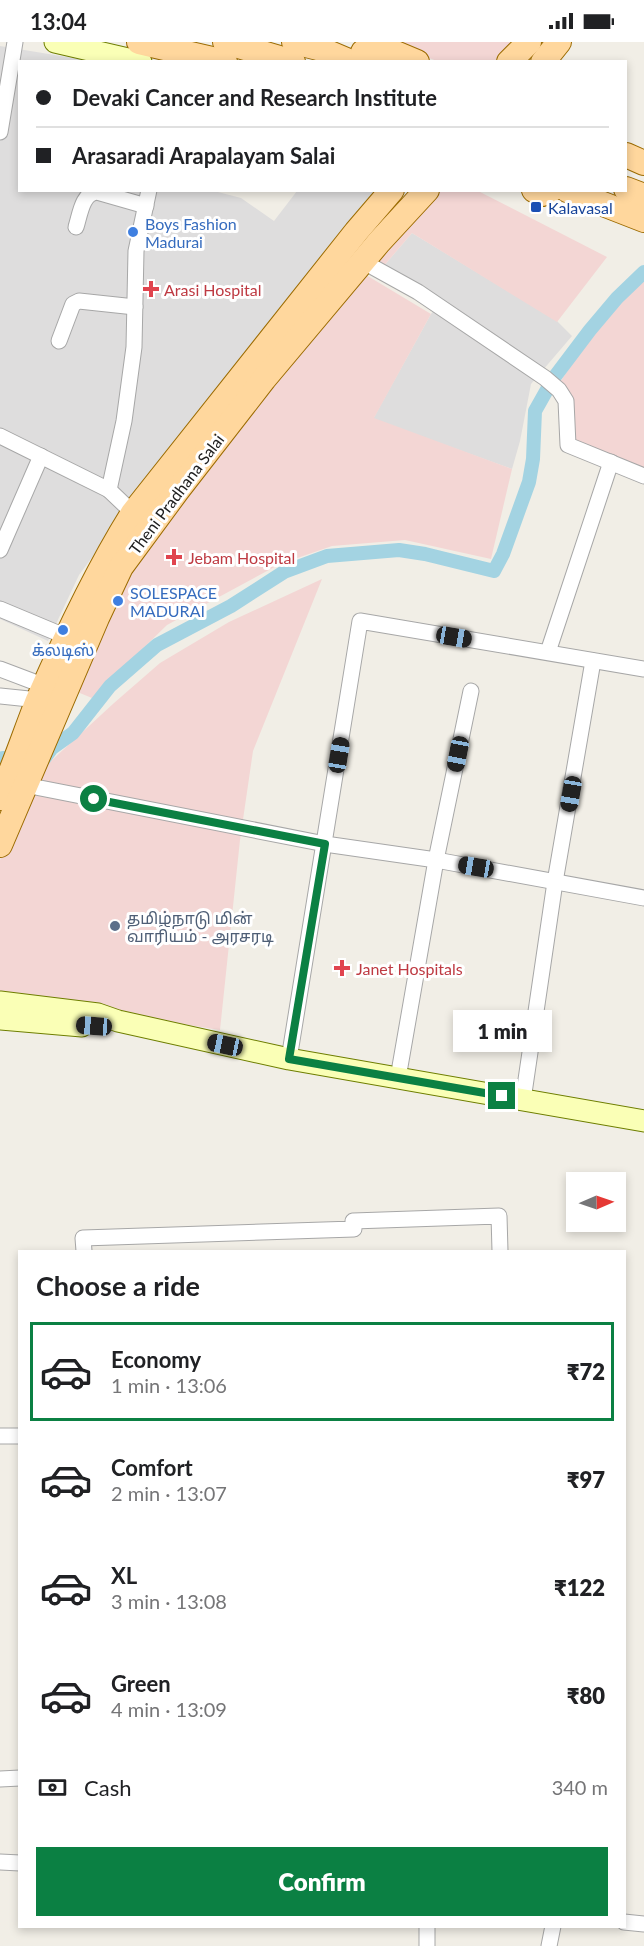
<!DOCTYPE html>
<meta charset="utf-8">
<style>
:root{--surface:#fff;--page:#f2f2f2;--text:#202124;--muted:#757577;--line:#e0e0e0;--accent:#0b8043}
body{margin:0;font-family:Lato,"Noto Sans Tamil",sans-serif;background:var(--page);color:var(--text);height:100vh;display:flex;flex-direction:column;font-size:22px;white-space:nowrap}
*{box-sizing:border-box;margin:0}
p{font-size:20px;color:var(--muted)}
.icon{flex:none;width:33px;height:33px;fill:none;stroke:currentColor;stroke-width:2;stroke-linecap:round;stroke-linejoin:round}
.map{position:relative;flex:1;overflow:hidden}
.sheet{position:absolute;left:18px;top:1208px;width:608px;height:678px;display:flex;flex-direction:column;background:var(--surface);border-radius:0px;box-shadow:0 3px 9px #0003}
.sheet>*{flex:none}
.guide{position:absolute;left:18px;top:18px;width:609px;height:132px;border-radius:0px;box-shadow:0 3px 9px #0003;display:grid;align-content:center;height:132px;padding:0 18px;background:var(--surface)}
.needle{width:39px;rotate:88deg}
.controls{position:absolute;left:566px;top:1130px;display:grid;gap:12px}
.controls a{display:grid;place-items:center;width:60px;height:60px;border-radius:0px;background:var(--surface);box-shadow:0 3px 9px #0003;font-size:30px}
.end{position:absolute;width:27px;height:27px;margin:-14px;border:8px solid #0b8043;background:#fff;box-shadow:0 0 0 3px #fff}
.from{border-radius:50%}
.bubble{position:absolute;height:42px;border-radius:0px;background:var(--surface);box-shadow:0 3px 9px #0003;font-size:20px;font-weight:800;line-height:42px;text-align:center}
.car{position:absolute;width:18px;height:36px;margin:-18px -9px;border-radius:8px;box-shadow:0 0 4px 2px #0007;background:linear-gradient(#222 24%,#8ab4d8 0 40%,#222 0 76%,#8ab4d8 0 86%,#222 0)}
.guide b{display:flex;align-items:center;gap:21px;height:57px;font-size:22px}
.guide b+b{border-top:2px solid var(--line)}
.guide i{width:15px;height:15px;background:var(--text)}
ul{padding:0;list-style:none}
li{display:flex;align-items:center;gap:18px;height:99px;margin:0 12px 9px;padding:0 6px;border:3px solid transparent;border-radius:0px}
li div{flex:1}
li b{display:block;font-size:22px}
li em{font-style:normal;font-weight:800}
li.current{border-color:var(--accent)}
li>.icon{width:54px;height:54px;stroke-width:1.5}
h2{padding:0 18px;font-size:27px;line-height:72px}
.pay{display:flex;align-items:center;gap:15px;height:66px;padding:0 18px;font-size:22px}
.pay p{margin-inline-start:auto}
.button{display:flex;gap:12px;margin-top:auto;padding:12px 18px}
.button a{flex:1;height:69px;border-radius:0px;background:var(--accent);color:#fff;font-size:24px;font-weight:800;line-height:69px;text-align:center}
.status{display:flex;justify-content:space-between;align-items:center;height:42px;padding:0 30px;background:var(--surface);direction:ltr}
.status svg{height:16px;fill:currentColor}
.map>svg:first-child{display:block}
.residential{fill:#dedddd}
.commercial{fill:#f3d6d4}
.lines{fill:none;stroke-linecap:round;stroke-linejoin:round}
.canal{stroke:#a3d3e2;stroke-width:14}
.street-casing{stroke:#a7a7a7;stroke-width:17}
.secondary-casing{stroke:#6e7e00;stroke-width:23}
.primary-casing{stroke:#9c6b00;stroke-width:26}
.street{stroke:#fff;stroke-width:15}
.secondary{stroke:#faffb6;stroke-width:21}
.primary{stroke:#ffd79d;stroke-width:24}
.route{stroke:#0b8043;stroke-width:8}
.transit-dot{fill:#1a4fb4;stroke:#fff;stroke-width:2}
.shop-dot{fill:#3f7fe0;stroke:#fff;stroke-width:2}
.health-dot{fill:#e0444e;stroke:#fff;stroke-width:2}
.service-dot{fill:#5c6f8a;stroke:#fff;stroke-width:2}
.labels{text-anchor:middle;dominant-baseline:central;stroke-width:6;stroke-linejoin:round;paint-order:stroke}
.transit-label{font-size:16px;fill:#164399;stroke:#fff;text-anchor:start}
.shop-label{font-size:16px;fill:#366cbe;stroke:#fff;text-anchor:start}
.health-label{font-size:16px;fill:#be3a42;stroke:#fff;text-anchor:start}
.street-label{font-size:16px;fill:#202020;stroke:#fff}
.service-label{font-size:16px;fill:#4e5e75;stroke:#fff;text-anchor:start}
</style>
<div class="status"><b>13:04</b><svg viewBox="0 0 49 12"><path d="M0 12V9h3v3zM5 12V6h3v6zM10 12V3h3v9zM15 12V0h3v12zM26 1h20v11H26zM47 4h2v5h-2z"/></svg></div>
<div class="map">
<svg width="644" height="1904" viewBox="0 0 644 1904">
<rect width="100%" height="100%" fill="#f1eee6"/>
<g class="residential">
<path d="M0,4L91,19L20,20V148L214,149L241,156L274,179L297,149H374L210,356L79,533L48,599L0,577Z"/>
<path d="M412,191L557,279L572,294L531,342L520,399L512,427L373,377L431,272L443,257L382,226Z"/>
</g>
<g class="commercial">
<path d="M386,0H511L496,18L489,20L437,19Z"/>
<path d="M434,148L478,149L607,215L557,280L412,191L382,226L367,216Z"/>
<path d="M361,230L431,272L374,376L512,427L491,517L405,498L332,504L280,522L167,583L92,656L70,647L122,532Z"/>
<path d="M644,238V426L576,398L571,358L560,340L590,296L611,269Z"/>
<path d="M322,537L253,709L240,798L220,988L32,958L0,951V818L27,751L38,731L114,661L160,621L229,580Z"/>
</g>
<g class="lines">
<g class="canal">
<path d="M44,717L52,706L73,691L110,644L157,603L231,564L284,530L327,514L399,508L425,512L494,529L503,512L529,440L533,417L535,369L553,337L590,288L617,256L644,230"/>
<path d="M0,723L3,716L19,717"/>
</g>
<defs>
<g id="street">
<path d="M0,90L15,0"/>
<path d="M76,185C80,173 82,151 97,150L146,164"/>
<path d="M362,219L418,250L545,336L559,348L566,359L568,403L644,434"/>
<path d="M59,299L73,262L79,259L135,265"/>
<path d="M0,394L109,448L124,379L134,305L136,209L149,148"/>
<path d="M109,448L133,471"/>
<path d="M0,508L41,414"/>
<path d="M0,567L67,595"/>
<path d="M548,610L611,420"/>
<path d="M0,627L45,644"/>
<path d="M0,654L39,658"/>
<path d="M25,743L325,802L436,818L644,856"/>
<path d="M289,1017L360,579L644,627"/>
<path d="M398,1036L436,818L471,649"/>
<path d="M523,1058L555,840L593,619"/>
<path d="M84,1209L83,1196L354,1187L353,1179L499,1174L500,1209"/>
<path d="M0,1394H20"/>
<path d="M0,1737L20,1736"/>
<path d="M0,1820L20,1821"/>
<path d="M624,1880L644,1882"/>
<path d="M427,1904V1884"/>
<path d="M549,1904L553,1884"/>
</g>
<g id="secondary">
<path d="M55,0L141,20"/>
<path d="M0,960L98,972L118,979L289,1017L644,1079"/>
<path d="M0,977L82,984"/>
</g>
<g id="primary">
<path d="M139,0L225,20"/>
<path d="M225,0L293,20"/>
<path d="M294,0L318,6L351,20"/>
<path d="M363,10L386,7L417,20"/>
<path d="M509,20L529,0"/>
<path d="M543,20L559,0"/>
<path d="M626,113L644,121"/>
<path d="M626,147L644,154"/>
<path d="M534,148L542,152L551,148"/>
<path d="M567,148L644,178"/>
<path d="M0,756C14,724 25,691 38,658C66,594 96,530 133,471L356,190L392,148"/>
<path d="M0,803L97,576L121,525L177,449L264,337L379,200L427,148"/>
</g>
</defs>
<use href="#street" class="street-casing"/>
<use href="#secondary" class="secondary-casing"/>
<use href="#primary" class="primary-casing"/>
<use href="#street" class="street"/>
<use href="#secondary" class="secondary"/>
<use href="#primary" class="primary"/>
</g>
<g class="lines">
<path class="route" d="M94,757L325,802L289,1017L502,1054"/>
</g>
<rect class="transit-dot" x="530" y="159" width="12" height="12" rx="3"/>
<g class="shop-dot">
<circle cx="133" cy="190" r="6"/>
<circle cx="118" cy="559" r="6"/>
<circle cx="63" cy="588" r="6"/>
</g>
<g class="health-dot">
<path d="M148 238h6v6h6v6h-6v6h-6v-6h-6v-6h6z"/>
<path d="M171 506h6v6h6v6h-6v6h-6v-6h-6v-6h6z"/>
<path d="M339 917h6v6h6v6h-6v6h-6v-6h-6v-6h6z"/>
</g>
<circle class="service-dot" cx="115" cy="884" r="6"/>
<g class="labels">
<g class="transit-label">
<text x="548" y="165">Kalavasal</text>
</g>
<g class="shop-label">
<text x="145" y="181">Boys Fashion<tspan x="145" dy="18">Madurai</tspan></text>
<text x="130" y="550">SOLESPACE<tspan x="130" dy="18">MADURAI</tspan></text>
<text x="63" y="607" text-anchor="middle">க்லடிஸ்</text>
</g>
<g class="health-label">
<text x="164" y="247">Arasi Hospital</text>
<text x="188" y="515">Jebam Hospital</text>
<text x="356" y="926">Janet Hospitals</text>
</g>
<g class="street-label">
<text transform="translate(176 452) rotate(-53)">Theni Pradhana Salai</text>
</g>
<g class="service-label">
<text x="127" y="875">தமிழ்நாடு மின்<tspan x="127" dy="18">வாரியம் - அரசரடி</tspan></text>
</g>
</g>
</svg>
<div class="controls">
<a><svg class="needle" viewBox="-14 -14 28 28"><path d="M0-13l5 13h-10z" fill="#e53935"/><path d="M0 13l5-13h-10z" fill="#757577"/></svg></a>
</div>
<i class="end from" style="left:94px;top:757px"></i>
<i class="end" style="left:502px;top:1054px"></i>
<div class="bubble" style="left:453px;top:968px;width:99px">1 min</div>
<i class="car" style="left:454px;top:595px;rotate:100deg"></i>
<i class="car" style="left:458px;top:712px;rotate:191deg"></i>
<i class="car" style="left:339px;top:713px;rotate:9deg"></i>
<i class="car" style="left:571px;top:752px;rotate:190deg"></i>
<i class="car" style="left:476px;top:825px;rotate:280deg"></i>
<i class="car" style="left:94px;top:984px;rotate:274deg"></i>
<i class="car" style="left:225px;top:1003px;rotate:282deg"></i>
<div class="guide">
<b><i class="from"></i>Devaki Cancer and Research Institute</b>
<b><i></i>Arasaradi Arapalayam Salai</b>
</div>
<section class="sheet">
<h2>Choose a ride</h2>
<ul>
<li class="current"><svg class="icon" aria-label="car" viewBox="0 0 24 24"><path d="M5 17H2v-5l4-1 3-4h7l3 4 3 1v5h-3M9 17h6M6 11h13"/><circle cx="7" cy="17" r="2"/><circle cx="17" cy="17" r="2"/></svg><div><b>Economy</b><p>1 min · 13:06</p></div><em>₹72</em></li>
<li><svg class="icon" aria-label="car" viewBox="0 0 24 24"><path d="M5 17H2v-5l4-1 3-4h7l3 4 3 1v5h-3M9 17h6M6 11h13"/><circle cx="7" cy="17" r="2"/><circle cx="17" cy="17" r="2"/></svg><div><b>Comfort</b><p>2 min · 13:07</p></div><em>₹97</em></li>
<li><svg class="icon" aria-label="car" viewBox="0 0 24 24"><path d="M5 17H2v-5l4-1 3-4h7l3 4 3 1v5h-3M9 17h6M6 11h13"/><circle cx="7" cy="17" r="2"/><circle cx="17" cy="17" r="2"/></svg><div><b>XL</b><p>3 min · 13:08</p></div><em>₹122</em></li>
<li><svg class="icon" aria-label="car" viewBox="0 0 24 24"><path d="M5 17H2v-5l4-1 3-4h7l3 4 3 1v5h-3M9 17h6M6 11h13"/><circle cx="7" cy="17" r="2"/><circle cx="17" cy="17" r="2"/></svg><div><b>Green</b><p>4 min · 13:09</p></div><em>₹80</em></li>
</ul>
<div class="pay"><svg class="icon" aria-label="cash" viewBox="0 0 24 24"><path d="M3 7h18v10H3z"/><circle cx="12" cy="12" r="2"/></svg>Cash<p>340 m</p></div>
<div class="button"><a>Confirm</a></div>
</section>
</div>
